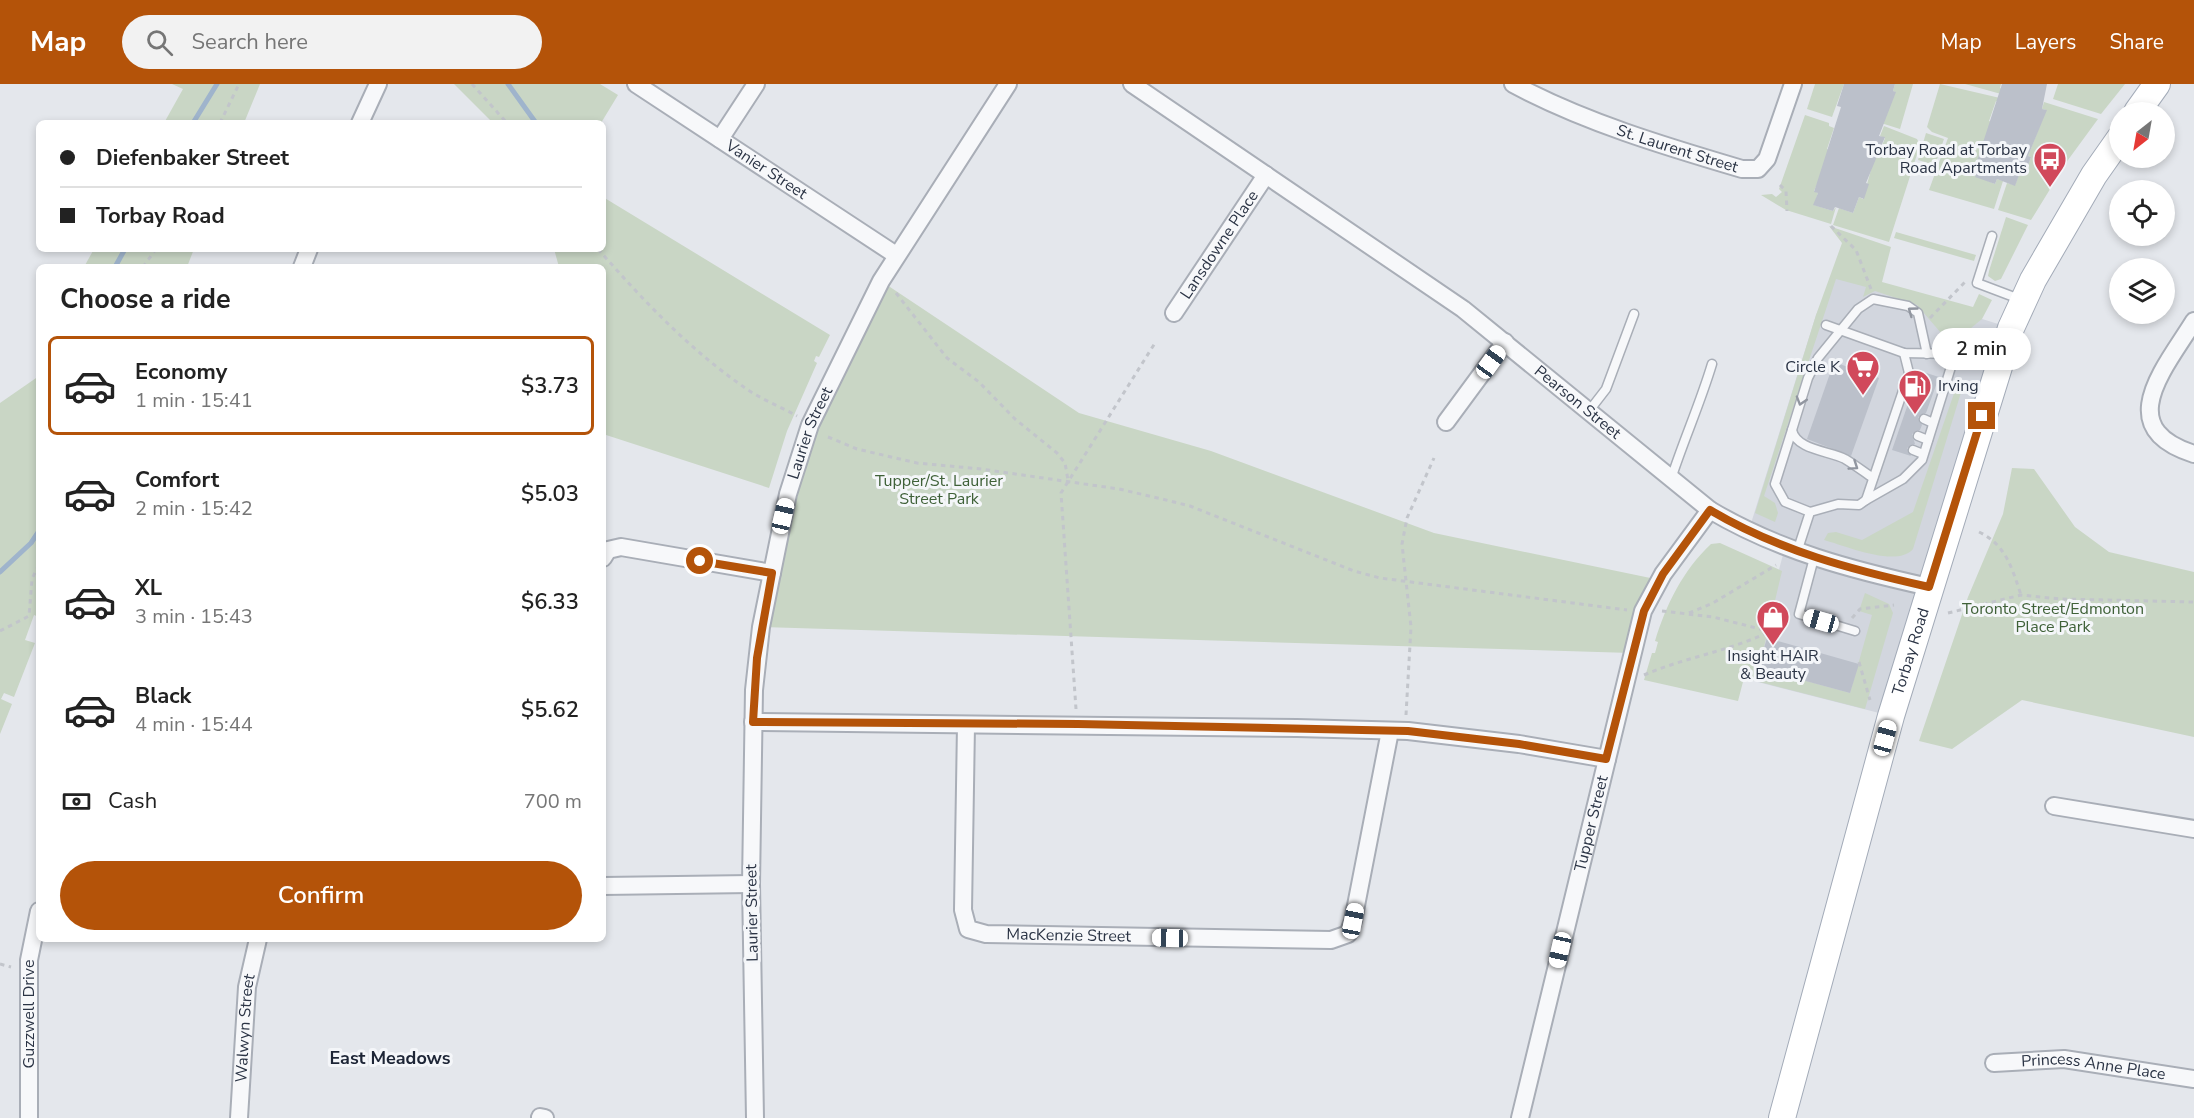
<!DOCTYPE html>
<meta charset="utf-8">
<style>
:root{--surface:#fff;--page:#f2f2f2;--text:#222;--muted:#767676;--line:#e0e0e0;--accent:#b45309}
body{margin:0;font-family:"Nunito Sans",sans-serif;background:var(--page);color:var(--text);height:100vh;display:flex;flex-direction:column;font-size:22px;white-space:nowrap}
*{box-sizing:border-box;margin:0}
p{font-size:20px;color:var(--muted)}
.icon{flex:none;width:33px;height:33px;fill:none;stroke:currentColor;stroke-width:2;stroke-linecap:round;stroke-linejoin:round}
.map{position:relative;flex:1;overflow:hidden}
.sheet{position:absolute;left:36px;top:180px;width:570px;height:678px;display:flex;flex-direction:column;background:var(--surface);border-radius:9px;box-shadow:0 3px 9px #0003}
.sheet>*{flex:none}
.guide{position:absolute;left:36px;top:36px;width:570px;height:132px;border-radius:9px;box-shadow:0 3px 9px #0003;display:grid;align-content:center;height:132px;padding:0 24px;background:var(--surface)}
.needle{width:39px;rotate:211deg}
.tools{position:absolute;left:2109px;top:18px;display:grid;gap:12px}
.tools a{display:grid;place-items:center;width:66px;height:66px;border-radius:50%;background:var(--surface);box-shadow:0 3px 9px #0003;font-size:30px}
.end{position:absolute;width:27px;height:27px;margin:-14px;border:8px solid #b45309;background:#fff;box-shadow:0 0 0 3px #fff}
.from{border-radius:50%}
.bubble{position:absolute;height:42px;border-radius:21px;background:var(--surface);box-shadow:0 3px 9px #0003;font-size:20px;font-weight:600;line-height:42px;text-align:center}
.car{position:absolute;width:18px;height:36px;margin:-18px -9px;border-radius:8px;box-shadow:0 0 4px 2px #0007;background:linear-gradient(#fff 24%,#345 0 40%,#fff 0 76%,#345 0 86%,#fff 0)}
.guide b{display:flex;align-items:center;gap:21px;height:57px;font-size:22px}
.guide b+b{border-top:2px solid var(--line)}
.guide i{width:15px;height:15px;background:var(--text)}
ul{padding:0;list-style:none}
li{display:flex;align-items:center;gap:18px;height:99px;margin:0 12px 9px;padding:0 12px;border:3px solid transparent;border-radius:9px}
li div{flex:1}
li b{display:block;font-size:22px}
li em{font-style:normal;font-weight:600}
li.active{border-color:var(--accent)}
li>.icon{width:54px;height:54px;stroke-width:1.5}
h2{padding:0 24px;font-size:27px;line-height:72px}
.pay{display:flex;align-items:center;gap:15px;height:66px;padding:0 24px;font-size:22px}
.pay p{margin-inline-start:auto}
.action{display:flex;gap:12px;margin-top:auto;padding:12px 24px}
.action a{flex:1;height:69px;border-radius:36px;background:var(--accent);color:#fff;font-size:24px;font-weight:600;line-height:69px;text-align:center}
header{display:flex;align-items:center;gap:36px;box-sizing:border-box;height:84px;padding:0 30px;background:var(--accent);color:#fff}
header strong{font-size:28px}
nav{display:flex;gap:33px;margin-inline-start:auto;font-size:21px}
.search{width:420px;height:54px;background:var(--page);display:flex;align-items:center;gap:15px;box-sizing:border-box;padding:0 21px;border-radius:33px;color:var(--muted);font-size:22px}
.map>svg:first-child{display:block}
.built{fill:#d2d6de}
.green{fill:#c9d6c5}
.lines{fill:none;stroke-linecap:round;stroke-linejoin:round}
.stream{stroke:#9fb4cc;stroke-width:5}
.building{fill:#bbc0ca}
.lane-casing{stroke:#a9aeb7;stroke-width:11}
.street-casing{stroke:#a9aeb7;stroke-width:20}
.primary-casing{stroke:#a3abb8;stroke-width:28}
.path{stroke:#c2c5cb;stroke-width:3;stroke-dasharray:4.5 4.5;stroke-linecap:butt}
.lane{stroke:#f7f8fa;stroke-width:8}
.street{stroke:#f7f8fa;stroke-width:16}
.primary{stroke:#fff;stroke-width:26}
.oneway{stroke:#9196a0}
.route{stroke:#b45309;stroke-width:8}
.labels{text-anchor:middle;dominant-baseline:central;stroke-width:6;stroke-linejoin:round;paint-order:stroke}
.street-label{font-size:16px;fill:#2b3445;stroke:#f4f6f9}
.poi-label{font-size:16px;fill:#2b3445;stroke:#f4f6f9;text-anchor:end}
.park-label{font-size:16px;fill:#3f6138;stroke:#f4f6f9}
.neighbourhood-label{font-size:18px;font-weight:bold;fill:#1d2536;stroke:#f4f6f9}
</style>
<header>
<strong>Map</strong>
<div class="search"><svg class="icon" aria-label="search" viewBox="0 0 24 24"><circle cx="10" cy="10" r="6"/><path d="M15 15l6 6"/></svg>Search here</div>
<nav><a>Map</a><a>Layers</a><a>Share</a></nav>
</header>
<div class="map">
<svg width="2194" height="1034" viewBox="0 0 2194 1034">
<rect width="100%" height="100%" fill="#e4e7ec"/>
<path class="built" d="M1835,189L2011,244L1891,632L1750,596L1785,463L1748,449L1816,231Z"/>
<g class="green">
<path d="M172,0H260L244,39H164L183,5Z"/>
<path d="M454,0H600L618,11L601,39H493Z"/>
<path d="M1815,0H1844L1832,33L1807,25Z"/>
<path d="M1895,0H1913L1900,45L1881,39L1895,8L1893,7Z"/>
<path d="M1940,0L2000,14L1999,18L1996,17L1989,37L1994,39L1976,79L1980,81L1976,92L1995,100L1997,95L2003,97L1994,125L1929,106L1948,54L1932,48L1927,43Z"/>
<path d="M1965,0H2001L2000,4L2003,6L2001,10Z"/>
<path d="M2058,0H2125L2101,30L2053,15Z"/>
<path d="M2044,18L2098,35L2068,76L2031,136L1998,126L2007,99L2015,101L2021,86L2026,87L2031,73L2028,72L2046,26L2042,25Z"/>
<path d="M1805,31L1829,39V42L1834,44L1827,65L1832,67L1814,107L1818,109L1814,121L1833,127L1836,123L1831,140L1786,126L1761,111L1772,110L1776,113L1782,108L1779,105Z"/>
<path d="M1884,42L1917,55L1920,61L1889,158L1833,141L1839,124L1853,129L1859,113L1863,115L1875,71L1878,72L1885,54L1880,52Z"/>
<path d="M1926,49L1944,55L1935,81L1918,76Z"/>
<path d="M603,113L830,251L819,273L816,272L814,277L817,279L787,347L769,404L603,350V183H559L554,165H603Z"/>
<path d="M2006,133L2028,141L2001,195L1995,197L1988,192L1989,187Z"/>
<path d="M1829,142L1891,163L1882,198L1973,223L1979,210L1992,216L1982,235L1971,244L1972,247L1957,255L1941,249L1917,221L1875,207L1863,213L1866,203L1836,195L1764,412L1775,419L1778,429L1775,438L1755,429L1816,231L1842,159Z"/>
<path d="M1896,148L1976,171L1974,177L1894,154Z"/>
<path d="M94,165H194L187,183H84Z"/>
<path d="M881,197L1079,329L1211,367L1434,449L1660,496L1631,569L761,543L788,410Z"/>
<path d="M39,292V533L34,531L25,556L35,559L14,613L4,609L1,615L12,620L0,650V319Z"/>
<path d="M1959,295L1964,297L1963,302L1913,465C1897,484 1846,462 1824,456L1828,449L1836,448L1862,456L1913,428Z"/>
<path d="M2012,384L2034,385L2075,443L2109,468L2194,488V653L2022,616L1952,665L1919,657L1968,513L2003,430Z"/>
<path d="M1720,459L1782,487L1759,584L1850,609L1872,531L1859,527L1865,509L1889,520L1893,529L1865,625L1744,594L1738,617L1644,596L1652,569H1655L1658,558L1655,557C1666,521 1683,486 1711,460Z"/>
</g>
<g class="lines">
<g class="stream">
<path d="M508,0L536,39"/>
<path d="M193,39L217,0"/>
<path d="M115,183L125,165"/>
<path d="M0,488L31,459L39,447"/>
</g>
</g>
<g class="building">
<path d="M1844,0H1895L1893,7L1896,8L1879,52L1885,53L1866,99L1869,100L1864,115L1859,113L1853,129L1835,123L1833,127L1813,121L1818,109L1814,108L1841,23L1837,22Z"/>
<path d="M2002,0H2047L2042,25L2047,26L2028,72L2031,73L2026,87L2021,86L2015,102L1997,95L1995,100L1975,93L1980,81L1976,80Z"/>
<path d="M1834,278L1879,294L1851,372L1807,355Z"/>
<path d="M1920,287L1939,293L1926,329L1918,333L1922,341L1920,346L1912,350L1915,360L1907,364L1911,372L1892,366L1909,317L1917,313L1913,305L1916,299L1924,295Z"/>
<path d="M1767,554L1859,580L1850,609L1758,584Z"/>
</g>
<g class="lines">
<defs>
<g id="lane">
<path d="M1992,152L1977,199L2022,216"/>
<path d="M1826,241L1904,269L1955,270L1997,283"/>
<path d="M1909,289L1918,293"/>
<path d="M1903,308L1911,311"/>
<path d="M1589,327L1606,305L1634,230"/>
<path d="M1924,335L1933,339"/>
<path d="M1792,346L1775,400L1785,418L1810,428"/>
<path d="M1918,352L1928,356"/>
<path d="M1913,366L1923,370"/>
<path d="M1873,394C1864,388 1855,381 1845,375C1830,367 1796,366 1792,346L1808,294L1818,274L1858,225L1873,215L1908,222L1918,229L1927,270"/>
<path d="M1671,395C1684,355 1700,320 1712,280"/>
<path d="M1866,416L1903,395L1922,376L1955,270"/>
<path d="M1797,468L1810,428L1838,420L1859,421L1866,416L1909,289L1904,269"/>
<path d="M1814,474L1799,530L1855,547"/>
</g>
<g id="street">
<path id="s1" d="M636,0L896,171"/>
<path id="s2" d="M1132,0L1463,225L1710,426C1779,467 1852,486 1929,503"/>
<path id="s3" d="M1513,0C1584,38 1664,62 1742,85H1758L1767,75L1793,0"/>
<path d="M360,39L378,0"/>
<path d="M720,55L756,0"/>
<path d="M302,183L309,165"/>
<path id="s4" d="M1174,229L1266,91"/>
<path d="M2194,237C2165,284 2111,344 2194,370"/>
<path d="M1446,338L1505,258"/>
<path d="M603,474L608,466L621,463L772,489"/>
<path d="M753,638L1297,644L1408,647L1519,660L1607,675"/>
<path id="s5" d="M966,641L963,826L968,845L986,850L1331,856L1348,850L1353,837L1390,647"/>
<path d="M2054,722L2194,745"/>
<path d="M603,802L751,800"/>
<path id="s6" d="M1994,979L2064,975L2194,995"/>
<path d="M540,1033L545,1034"/>
<path id="s7" d="M29,1034V876L39,827"/>
<path id="s8" d="M239,1034L247,903L258,855"/>
<path id="s9" d="M755,1034L751,800L754,606L761,543L788,410L810,341L881,197L1008,0"/>
<path id="s10" d="M1520,1034L1643,527L1663,490L1710,426"/>
</g>
<g id="primary">
<path d="M2137,28L2157,0"/>
<path id="s11" d="M1782,1034L1891,632L2011,244L2033,196L2094,91L2120,54"/>
</g>
</defs>
<use href="#lane" class="lane-casing"/>
<use href="#street" class="street-casing"/>
<use href="#primary" class="primary-casing"/>
<g class="path">
<path d="M472,0L507,39"/>
<path d="M220,39L239,0"/>
<path d="M1780,101L1786,107L1787,127"/>
<path d="M1831,142L1856,166L1871,205"/>
<path d="M598,165C642,215 687,263 741,301C758,314 779,322 797,332"/>
<path d="M143,183L156,165"/>
<path d="M896,209L947,274L979,298L1015,335L1057,369L1065,379L1068,396"/>
<path d="M1930,234L1965,198"/>
<path d="M828,353L857,365L917,379L981,385L1119,405L1162,415L1190,422L1354,487L1380,494L1627,526"/>
<path d="M1979,448C2006,461 2012,484 2021,511"/>
<path d="M1662,527L1713,533L1772,548"/>
<path d="M1689,529L1713,519L1776,481"/>
<path d="M1948,529L2021,511L2060,515L2194,518"/>
<path d="M1852,534L1860,525L1894,521"/>
<path d="M0,547L29,532L32,495L39,480"/>
<path d="M1859,578L1870,616"/>
<path d="M1644,591C1693,570 1742,566 1789,537"/>
<path d="M1076,625L1061,409L1155,259"/>
<path d="M1406,631L1411,543L1402,460L1407,434L1434,374"/>
<path d="M0,880L11,883"/>
</g>
<use href="#lane" class="lane"/>
<use href="#street" class="street"/>
<use href="#primary" class="primary"/>
</g>
<defs><path id="oneway-chevron" d="M-2-3.5L2.5 0L-2 3.5" fill="none" stroke-width="1.6" stroke-linecap="round" stroke-linejoin="round" transform="scale(1.5)"/></defs>
<g class="oneway">
<use href="#oneway-chevron" transform="translate(1912 227) rotate(-144)"/>
<use href="#oneway-chevron" transform="translate(1801 317) rotate(107)"/>
<use href="#oneway-chevron" transform="translate(1854 382) rotate(34)"/>
</g>
<g class="lines">
<path class="route" d="M700,477L772,489L757,574L753,638L1078,640L1408,647L1519,660L1606,675L1644,527L1663,490L1710,426C1779,467 1853,486 1929,503L1982,332"/>
</g>
<defs>
<symbol id="bus-pin" viewBox="-11 -11 22 30"><path d="M0 17L-7.5 6A9.5 9.5 0 1 1 7.5 6Z" fill="#d1495b" stroke="#f4f6f9"/><path d="M-5-6H5V4H4V6H2V4H-2V6H-4V4H-5ZM-3.5-4V0h7V-4ZM-3.5 1.2v1.5H-2V1.2ZM2 1.2v1.5H3.5V1.2Z" fill="#fff"/></symbol>
<symbol id="supermarket-pin" viewBox="-11 -11 22 30"><path d="M0 17L-7.5 6A9.5 9.5 0 1 1 7.5 6Z" fill="#d1495b" stroke="#f4f6f9"/><path d="M-6-5.5h2.5l.6 2H6L4.5 2H-2.5L-4.4-4H-6ZM-1.5 3.2a1.3 1.3 0 1 0 .1 0ZM3 3.2a1.3 1.3 0 1 0 .1 0Z" fill="#fff"/></symbol>
<symbol id="fuel-pin" viewBox="-11 -11 22 30"><path d="M0 17L-7.5 6A9.5 9.5 0 1 1 7.5 6Z" fill="#d1495b" stroke="#f4f6f9"/><path d="M-5.5-6h7V0h2V4h1.3V-2.5L3-4.5l.8-.8L6-3V5H2.5V1h-1V6h-7ZM-4.2-4.7v3.2H.2V-4.7Z" fill="#fff"/></symbol>
<symbol id="shop-pin" viewBox="-11 -11 22 30"><path d="M0 17L-7.5 6A9.5 9.5 0 1 1 7.5 6Z" fill="#d1495b" stroke="#f4f6f9"/><path d="M-5-2.5h2.3a2.7 3.5 0 0 1 5.4 0H5L5.5 6h-11ZM-1.5-2.5h3a1.5 2.3 0 0 0-3 0Z" fill="#fff"/></symbol>
</defs>
<g fill-rule="evenodd">
<use href="#bus-pin" x="2031" y="56" width="38" height="52"/>
<use href="#supermarket-pin" x="1844" y="264" width="38" height="52"/>
<use href="#fuel-pin" x="1896" y="283" width="38" height="52"/>
<use href="#shop-pin" x="1754" y="514" width="38" height="52"/>
</g>
<g class="labels">
<g class="street-label">
<text stroke="none"><textPath href="#s3" startOffset="177">St. Laurent Street</textPath></text>
<text stroke="none"><textPath href="#s1" startOffset="156">Vanier Street</textPath></text>
<text stroke="none"><textPath href="#s4" startOffset="82">Lansdowne Place</textPath></text>
<text stroke="none"><textPath href="#s2" startOffset="548">Pearson Street</textPath></text>
<text stroke="none"><textPath href="#s9" startOffset="692">Laurier Street</textPath></text>
<text stroke="none"><textPath href="#s11" startOffset="484">Torbay Road</textPath></text>
<text stroke="none"><textPath href="#s10" startOffset="303">Tupper Street</textPath></text>
<text transform="translate(752 829) rotate(-91)">Laurier Street</text>
<text stroke="none"><textPath href="#s5" startOffset="306">MacKenzie Street</textPath></text>
<text stroke="none"><textPath href="#s7" startOffset="104">Guzzwell Drive</textPath></text>
<text stroke="none"><textPath href="#s8" startOffset="90">Walwyn Street</textPath></text>
<text stroke="none"><textPath href="#s6" startOffset="100">Princess Anne Place</textPath></text>
</g>
<g class="poi-label">
<text x="2027" y="66">Torbay Road at Torbay<tspan x="2027" dy="18">Road Apartments</tspan></text>
<text x="1840" y="283">Circle K</text>
<text x="1938" y="302" text-anchor="start">Irving</text>
<text x="1773" y="572" text-anchor="middle">Insight HAIR<tspan x="1773" dy="18">&amp; Beauty</tspan></text>
</g>
<g class="park-label">
<text x="939" y="397">Tupper/St. Laurier<tspan x="939" dy="18">Street Park</tspan></text>
<text x="2053" y="525">Toronto Street/Edmonton<tspan x="2053" dy="18">Place Park</tspan></text>
</g>
<g class="neighbourhood-label">
<text x="390" y="974">East Meadows</text>
</g>
</g>
</svg>
<div class="tools">
<a><svg class="needle" viewBox="-14 -14 28 28"><path d="M0-13l5 13h-10z" fill="#e53935"/><path d="M0 13l5-13h-10z" fill="#767676"/></svg></a>
<a><svg class="icon" aria-label="locate" viewBox="0 0 24 24"><circle cx="12" cy="12" r="6"/><path d="M12 2v4M12 18v4M2 12h4M18 12h4"/></svg></a>
<a><svg class="icon" aria-label="layers" viewBox="0 0 24 24"><path d="M12 4l9 5-9 5-9-5zM3 14l9 5 9-5"/></svg></a>
</div>
<i class="end from" style="left:700px;top:477px"></i>
<i class="end" style="left:1982px;top:332px"></i>
<div class="bubble" style="left:1932px;top:244px;width:99px">2 min</div>
<i class="car" style="left:1491px;top:278px;rotate:36deg"></i>
<i class="car" style="left:783px;top:432px;rotate:13deg"></i>
<i class="car" style="left:1821px;top:537px;rotate:286deg"></i>
<i class="car" style="left:1885px;top:654px;rotate:15deg"></i>
<i class="car" style="left:1353px;top:837px;rotate:11deg"></i>
<i class="car" style="left:1170px;top:854px;rotate:271deg"></i>
<i class="car" style="left:1560px;top:866px;rotate:193deg"></i>
<div class="guide">
<b><i class="from"></i>Diefenbaker Street</b>
<b><i></i>Torbay Road</b>
</div>
<section class="sheet">
<h2>Choose a ride</h2>
<ul>
<li class="active"><svg class="icon" aria-label="car" viewBox="0 0 24 24"><path d="M5 17H2v-5l4-1 3-4h7l3 4 3 1v5h-3M9 17h6M6 11h13"/><circle cx="7" cy="17" r="2"/><circle cx="17" cy="17" r="2"/></svg><div><b>Economy</b><p>1 min · 15:41</p></div><em>$3.73</em></li>
<li><svg class="icon" aria-label="car" viewBox="0 0 24 24"><path d="M5 17H2v-5l4-1 3-4h7l3 4 3 1v5h-3M9 17h6M6 11h13"/><circle cx="7" cy="17" r="2"/><circle cx="17" cy="17" r="2"/></svg><div><b>Comfort</b><p>2 min · 15:42</p></div><em>$5.03</em></li>
<li><svg class="icon" aria-label="car" viewBox="0 0 24 24"><path d="M5 17H2v-5l4-1 3-4h7l3 4 3 1v5h-3M9 17h6M6 11h13"/><circle cx="7" cy="17" r="2"/><circle cx="17" cy="17" r="2"/></svg><div><b>XL</b><p>3 min · 15:43</p></div><em>$6.33</em></li>
<li><svg class="icon" aria-label="car" viewBox="0 0 24 24"><path d="M5 17H2v-5l4-1 3-4h7l3 4 3 1v5h-3M9 17h6M6 11h13"/><circle cx="7" cy="17" r="2"/><circle cx="17" cy="17" r="2"/></svg><div><b>Black</b><p>4 min · 15:44</p></div><em>$5.62</em></li>
</ul>
<div class="pay"><svg class="icon" aria-label="cash" viewBox="0 0 24 24"><path d="M3 7h18v10H3z"/><circle cx="12" cy="12" r="2"/></svg>Cash<p>700 m</p></div>
<div class="action"><a>Confirm</a></div>
</section>
</div>
